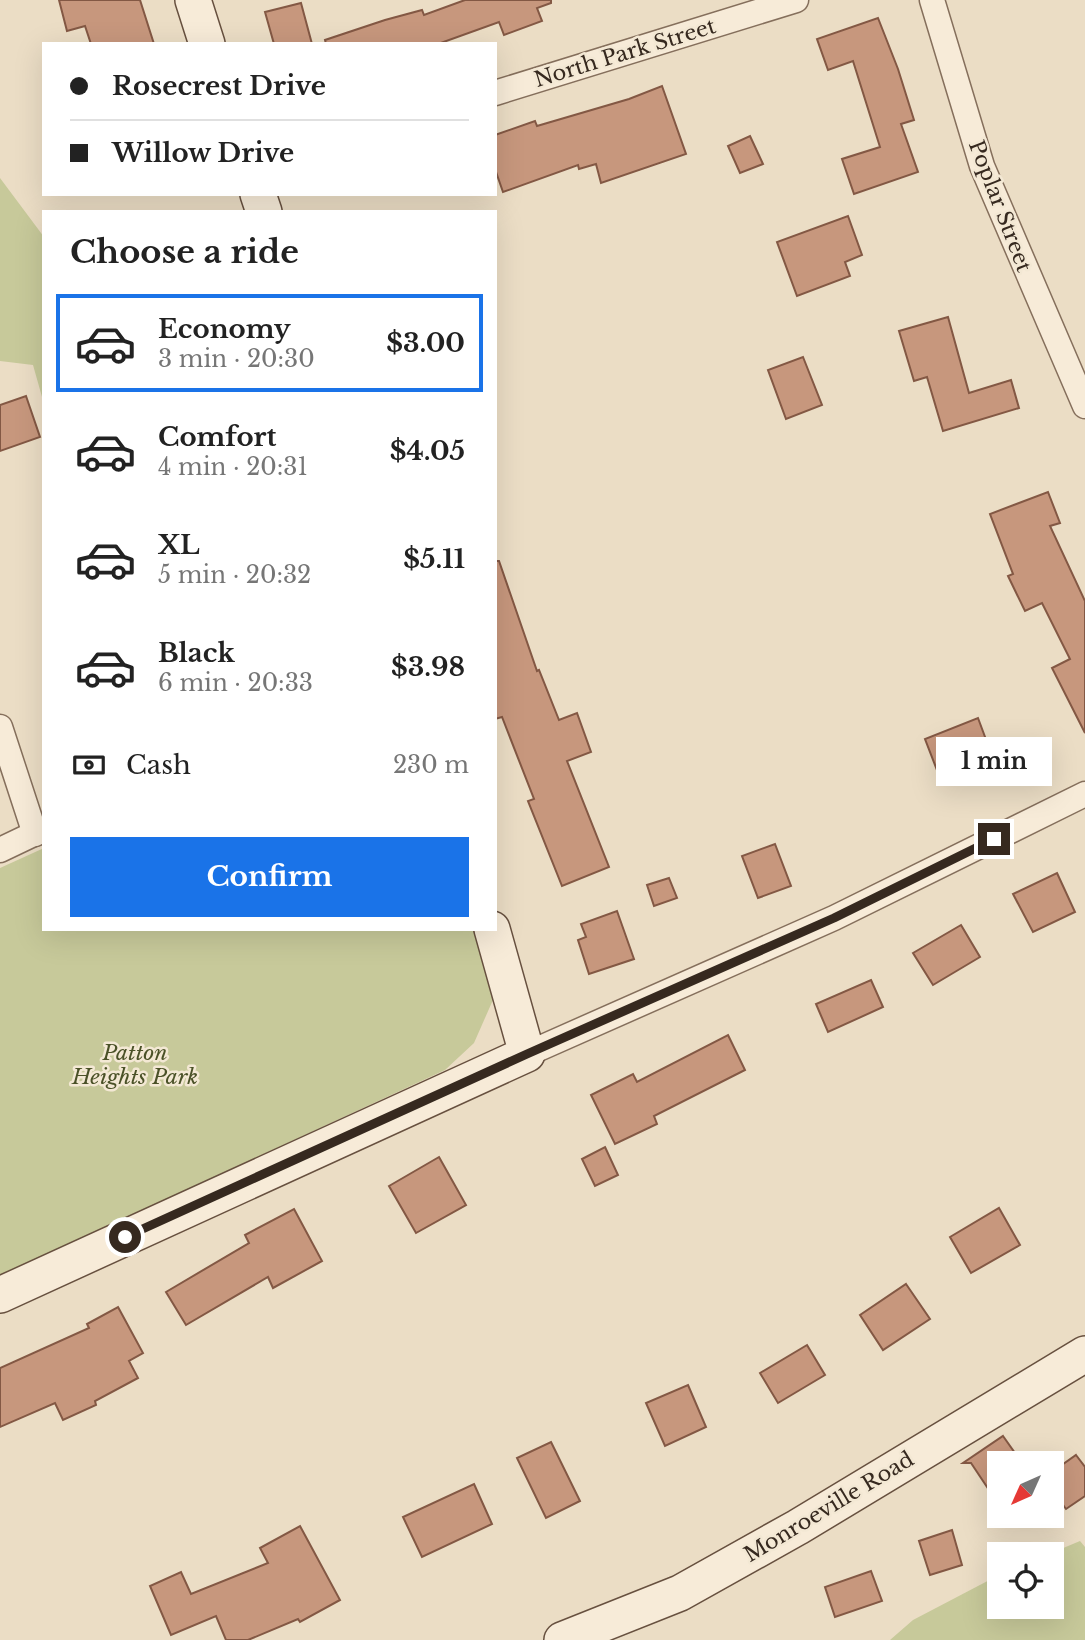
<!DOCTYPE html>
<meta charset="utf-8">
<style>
:root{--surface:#fff;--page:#f6f6f6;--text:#222;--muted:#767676;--line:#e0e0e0;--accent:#1a73e8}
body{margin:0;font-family:"Libre Baskerville",serif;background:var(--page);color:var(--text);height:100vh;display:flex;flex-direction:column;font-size:26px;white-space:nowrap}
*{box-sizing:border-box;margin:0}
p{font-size:23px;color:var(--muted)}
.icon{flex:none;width:38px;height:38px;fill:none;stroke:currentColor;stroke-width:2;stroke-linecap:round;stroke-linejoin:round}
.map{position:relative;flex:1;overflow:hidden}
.details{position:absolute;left:42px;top:210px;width:455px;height:721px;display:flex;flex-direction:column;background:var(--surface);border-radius:0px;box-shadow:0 7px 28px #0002}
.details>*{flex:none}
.top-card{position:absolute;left:42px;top:42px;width:455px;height:154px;border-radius:0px;box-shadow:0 7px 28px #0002;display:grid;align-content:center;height:154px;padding:0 28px;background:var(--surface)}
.needle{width:46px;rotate:225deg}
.controls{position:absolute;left:987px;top:1451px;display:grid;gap:14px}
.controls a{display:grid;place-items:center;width:77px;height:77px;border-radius:0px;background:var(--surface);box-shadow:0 7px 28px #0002;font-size:35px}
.end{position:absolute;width:32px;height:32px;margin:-16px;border:9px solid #36291f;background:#fff;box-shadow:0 0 0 4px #fff}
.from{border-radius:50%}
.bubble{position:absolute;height:49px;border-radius:0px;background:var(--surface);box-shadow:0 7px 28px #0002;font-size:23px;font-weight:700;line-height:49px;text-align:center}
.top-card b{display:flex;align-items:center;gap:24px;height:66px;font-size:26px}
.top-card b+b{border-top:2px solid var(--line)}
.top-card i{width:18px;height:18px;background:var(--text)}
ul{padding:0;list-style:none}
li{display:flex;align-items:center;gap:21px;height:98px;margin:0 14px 10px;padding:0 14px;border:4px solid transparent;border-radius:0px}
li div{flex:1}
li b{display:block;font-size:26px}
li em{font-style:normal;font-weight:700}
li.current{border-color:var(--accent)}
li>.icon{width:63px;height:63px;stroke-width:1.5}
h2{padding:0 28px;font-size:32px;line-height:84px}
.pay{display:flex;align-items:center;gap:18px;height:77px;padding:0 28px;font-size:26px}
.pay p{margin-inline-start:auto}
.cta{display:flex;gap:14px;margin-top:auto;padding:14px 28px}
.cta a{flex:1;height:80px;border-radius:0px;background:var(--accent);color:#fff;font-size:28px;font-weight:700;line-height:80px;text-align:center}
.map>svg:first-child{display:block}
.green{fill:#c7c99a}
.building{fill:#c7977d;stroke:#835844;stroke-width:2}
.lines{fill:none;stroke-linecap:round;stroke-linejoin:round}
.street-casing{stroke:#856f5c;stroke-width:27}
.secondary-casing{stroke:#67503f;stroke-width:38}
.street{stroke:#f7ebd8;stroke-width:24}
.secondary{stroke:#f7ebd8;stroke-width:35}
.route{stroke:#36291f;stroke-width:9}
.labels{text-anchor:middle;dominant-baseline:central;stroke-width:5;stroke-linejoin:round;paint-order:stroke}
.street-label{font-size:21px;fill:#36291f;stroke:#f3e8d4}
.park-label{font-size:21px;font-style:italic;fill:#4a5127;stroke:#f3e8d4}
</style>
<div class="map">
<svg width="1085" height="1640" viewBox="0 0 1085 1640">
<rect width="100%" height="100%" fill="#ebddc5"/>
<g class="green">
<path d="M0,178L44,237V404L33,365L0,361Z"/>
<path d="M44,848V929H473L496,993L474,1043L445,1070L0,1276V868Z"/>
<path d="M1080,1541L1085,1547V1640H890L913,1620L999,1575V1606H1052V1554H1049Z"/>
</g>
<g class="building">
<path d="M59,0H140L154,44H91L85,26L67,31Z"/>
<path d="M465,0H551V3L537,8L542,21L504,35L499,22L438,44H326L325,40L385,20L422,10L424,15Z"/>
<path d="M301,3L312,44H274L265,12Z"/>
<path d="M878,18L898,69L914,120L901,124L918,172L854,194L842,159L880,147L853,61L828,70L817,39Z"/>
<path d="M662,86L686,154L601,183L596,164L579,169L578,165L503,192L495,169V135L535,121L537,126L629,99Z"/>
<path d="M750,136L763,164L740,173L728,146Z"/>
<path d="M848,216L862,255L845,262L850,276L797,296L777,242Z"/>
<path d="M948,317L969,393L1011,380L1019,408L943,431L927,377L914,381L899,331Z"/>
<path d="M803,357L822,405L786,419L768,370Z"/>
<path d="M26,396L40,437L0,451V405Z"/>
<path d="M1048,492L1060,523L1050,526L1085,601V733L1052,668L1070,659L1042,603L1025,611L1008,576L1013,574L990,514Z"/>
<path d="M495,561H499L537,671L539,670L559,720L577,713L591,752L567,761L609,867L562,886L528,801L534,799L502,717L495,719Z"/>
<path d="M978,718L988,745L977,750L982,762L940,778L925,739Z"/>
<path d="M775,844L791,886L758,898L742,856Z"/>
<path d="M1057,873L1075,912L1033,932L1013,894Z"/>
<path d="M669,878L677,898L654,906L647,885Z"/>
<path d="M617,911L634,959L589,974L578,940L586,937L581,924Z"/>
<path d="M961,925L980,957L933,985L913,953Z"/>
<path d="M871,980L883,1007L828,1032L816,1004Z"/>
<path d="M728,1035L745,1070L654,1116L657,1124L615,1144L591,1095L633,1074L637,1082Z"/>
<path d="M605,1147L618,1175L595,1186L582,1159Z"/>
<path d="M439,1157L466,1205L416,1233L389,1186Z"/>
<path d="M999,1208L1020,1245L971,1273L950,1237Z"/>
<path d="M294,1209L322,1261L273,1288L268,1277L186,1325L166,1292L249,1243L245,1235Z"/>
<path d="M906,1284L930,1319L883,1350L860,1315Z"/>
<path d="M118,1307L143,1353L129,1361L138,1378L95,1401L96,1405L63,1420L55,1403L0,1427V1368L89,1328L87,1324Z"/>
<path d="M807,1345L825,1375L778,1403L760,1373Z"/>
<path d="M688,1385L706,1427L665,1446L646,1403Z"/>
<path d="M1003,1436L1022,1463H999V1505L971,1463H963Z"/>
<path d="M551,1442L580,1501L546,1518L517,1458Z"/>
<path d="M1076,1455L1085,1467V1496L1066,1509L1052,1490V1472Z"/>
<path d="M474,1484L492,1524L422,1557L403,1517Z"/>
<path d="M300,1526L340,1600L300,1622L298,1619L248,1640H226L216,1616L171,1635L150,1586L181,1572L191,1594L268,1563L260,1548Z"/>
<path d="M952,1530L962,1565L930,1575L919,1541Z"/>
<path d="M871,1571L882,1601L835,1617L825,1587Z"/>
</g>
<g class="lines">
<defs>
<g id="street">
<path d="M932,0L982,166L1085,406"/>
<path d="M495,93L796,0"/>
<path d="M0,727L35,834"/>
<path d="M0,850L44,829"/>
<path d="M527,1054L834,918L1085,794"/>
</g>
<g id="secondary">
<path d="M193,0L207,44"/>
<path d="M258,194L264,212"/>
<path d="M0,1295L527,1054L492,929"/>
<path d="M562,1640L680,1593L798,1527L1085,1354"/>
</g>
</defs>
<use href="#street" class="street-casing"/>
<use href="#secondary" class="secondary-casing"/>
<use href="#street" class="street"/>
<use href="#secondary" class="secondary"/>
</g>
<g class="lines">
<path class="route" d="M125,1237L527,1054L834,918L994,839"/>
</g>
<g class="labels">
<g class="street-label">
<text transform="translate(625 53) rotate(-17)">North Park Street</text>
<text transform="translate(1000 206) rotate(69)">Poplar Street</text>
<text transform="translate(829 1507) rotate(-31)">Monroeville Road</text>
</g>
<g class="park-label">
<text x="135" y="1053">Patton<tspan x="135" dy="24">Heights Park</tspan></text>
</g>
</g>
</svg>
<div class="controls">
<a><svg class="needle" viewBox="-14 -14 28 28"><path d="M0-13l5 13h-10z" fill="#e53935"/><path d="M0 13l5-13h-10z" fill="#767676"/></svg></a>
<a><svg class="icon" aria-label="locate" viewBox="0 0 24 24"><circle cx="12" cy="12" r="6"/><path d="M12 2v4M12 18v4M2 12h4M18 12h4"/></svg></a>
</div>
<i class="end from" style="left:125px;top:1237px"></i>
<i class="end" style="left:994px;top:839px"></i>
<div class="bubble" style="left:936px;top:737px;width:116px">1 min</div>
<div class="top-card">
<b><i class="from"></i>Rosecrest Drive</b>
<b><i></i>Willow Drive</b>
</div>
<section class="details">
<h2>Choose a ride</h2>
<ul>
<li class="current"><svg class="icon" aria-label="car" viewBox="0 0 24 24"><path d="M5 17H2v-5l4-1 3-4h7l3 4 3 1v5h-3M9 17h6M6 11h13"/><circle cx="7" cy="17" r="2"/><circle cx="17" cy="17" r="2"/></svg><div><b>Economy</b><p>3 min · 20:30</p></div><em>$3.00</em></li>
<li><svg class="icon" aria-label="car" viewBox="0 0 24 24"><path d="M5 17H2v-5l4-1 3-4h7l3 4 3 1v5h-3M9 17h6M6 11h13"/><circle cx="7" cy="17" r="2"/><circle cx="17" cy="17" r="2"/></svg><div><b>Comfort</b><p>4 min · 20:31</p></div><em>$4.05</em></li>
<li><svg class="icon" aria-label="car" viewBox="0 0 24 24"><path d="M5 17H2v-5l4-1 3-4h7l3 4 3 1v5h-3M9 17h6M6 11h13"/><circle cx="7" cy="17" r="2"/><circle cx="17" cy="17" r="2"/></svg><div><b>XL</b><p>5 min · 20:32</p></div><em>$5.11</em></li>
<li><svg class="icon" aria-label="car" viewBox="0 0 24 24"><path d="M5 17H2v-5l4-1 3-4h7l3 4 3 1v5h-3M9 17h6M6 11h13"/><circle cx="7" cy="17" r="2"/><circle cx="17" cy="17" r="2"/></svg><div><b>Black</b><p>6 min · 20:33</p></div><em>$3.98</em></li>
</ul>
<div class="pay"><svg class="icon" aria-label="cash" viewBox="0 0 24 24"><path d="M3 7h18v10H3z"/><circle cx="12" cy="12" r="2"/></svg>Cash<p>230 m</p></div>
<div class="cta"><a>Confirm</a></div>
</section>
</div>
